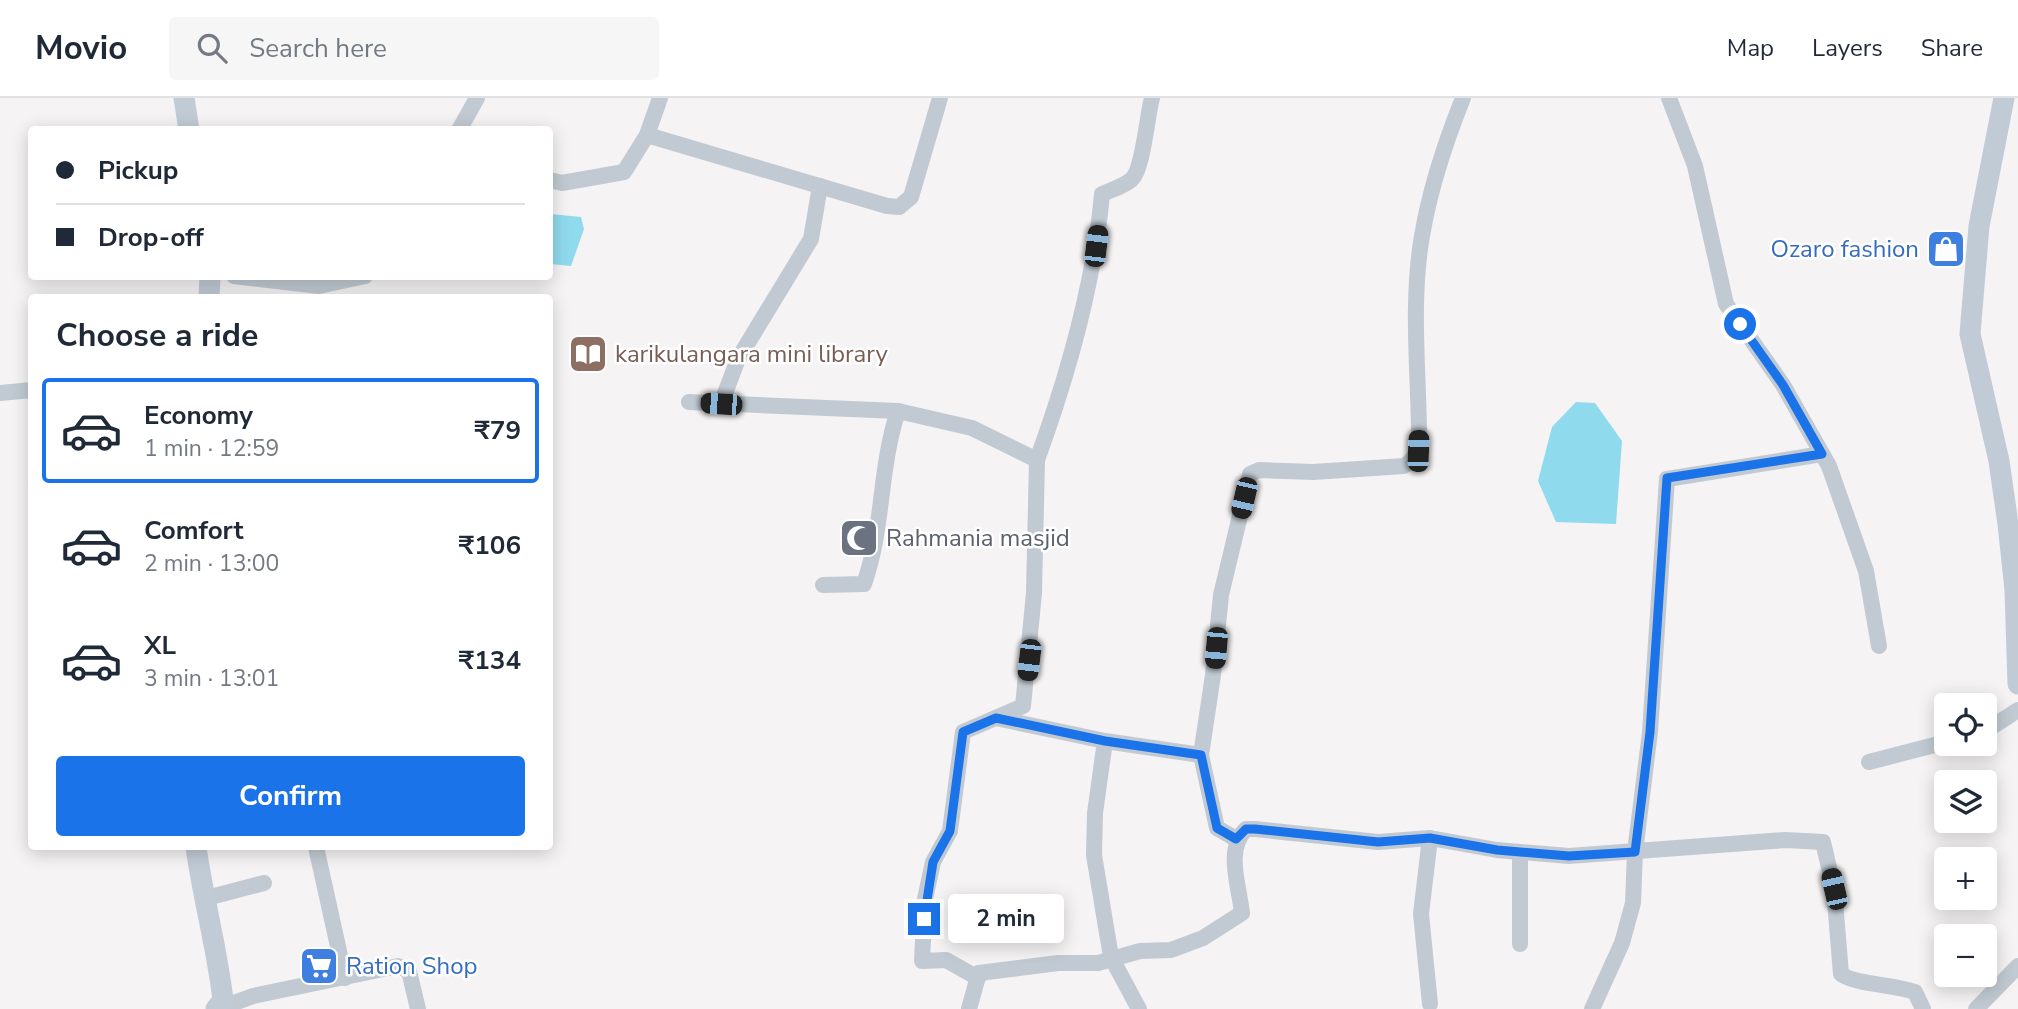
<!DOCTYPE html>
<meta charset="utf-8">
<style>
:root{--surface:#fff;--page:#f6f6f7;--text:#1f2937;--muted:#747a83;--line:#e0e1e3;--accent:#1a73e8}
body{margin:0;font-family:"Nunito Sans",sans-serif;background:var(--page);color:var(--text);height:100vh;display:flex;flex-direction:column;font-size:26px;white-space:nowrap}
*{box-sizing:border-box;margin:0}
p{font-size:23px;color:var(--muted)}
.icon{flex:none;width:38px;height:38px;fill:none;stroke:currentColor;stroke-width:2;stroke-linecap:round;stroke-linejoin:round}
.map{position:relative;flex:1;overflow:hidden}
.sheet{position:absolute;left:28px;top:196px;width:525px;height:556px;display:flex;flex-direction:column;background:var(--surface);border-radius:7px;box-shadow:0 4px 18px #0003}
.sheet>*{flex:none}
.top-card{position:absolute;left:28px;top:28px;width:525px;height:154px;border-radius:7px;box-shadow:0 4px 18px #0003;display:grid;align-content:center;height:154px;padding:0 28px;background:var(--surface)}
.tools{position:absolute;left:1934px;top:595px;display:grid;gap:14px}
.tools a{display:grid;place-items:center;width:63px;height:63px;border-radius:7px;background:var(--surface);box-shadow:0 4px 18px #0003;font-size:35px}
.end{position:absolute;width:32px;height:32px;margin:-16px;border:9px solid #1a73e8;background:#fff;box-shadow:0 0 0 4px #fff}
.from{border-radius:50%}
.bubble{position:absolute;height:49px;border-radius:7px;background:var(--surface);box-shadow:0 4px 18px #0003;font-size:23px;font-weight:700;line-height:49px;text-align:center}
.car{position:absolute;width:21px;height:42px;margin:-21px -10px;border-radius:9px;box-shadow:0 0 5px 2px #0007;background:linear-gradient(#222 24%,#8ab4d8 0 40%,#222 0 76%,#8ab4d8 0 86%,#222 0)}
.top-card b{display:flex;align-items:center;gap:24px;height:66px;font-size:26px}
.top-card b+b{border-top:2px solid var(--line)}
.top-card i{width:18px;height:18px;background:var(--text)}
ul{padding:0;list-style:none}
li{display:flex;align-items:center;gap:21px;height:105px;margin:0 14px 10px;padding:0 14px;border:4px solid transparent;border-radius:7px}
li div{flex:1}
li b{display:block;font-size:26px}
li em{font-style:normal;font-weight:700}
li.on{border-color:var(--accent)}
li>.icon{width:63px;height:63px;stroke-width:1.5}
h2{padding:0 28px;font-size:32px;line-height:84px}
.primary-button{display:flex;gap:14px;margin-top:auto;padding:14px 28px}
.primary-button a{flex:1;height:80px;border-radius:7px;background:var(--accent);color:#fff;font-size:28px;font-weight:700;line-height:80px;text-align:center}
header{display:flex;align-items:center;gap:42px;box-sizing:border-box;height:98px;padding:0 35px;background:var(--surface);border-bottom:2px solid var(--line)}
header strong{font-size:33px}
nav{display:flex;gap:38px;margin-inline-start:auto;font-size:24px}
.search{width:490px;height:63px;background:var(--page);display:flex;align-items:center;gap:18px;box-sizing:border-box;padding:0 24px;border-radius:7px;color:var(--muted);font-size:26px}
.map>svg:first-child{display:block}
.water{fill:#90daee}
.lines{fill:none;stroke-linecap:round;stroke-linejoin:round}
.minor{stroke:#c1cad2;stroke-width:16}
.secondary{stroke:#c1cbd6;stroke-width:21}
.route{stroke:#1a73e8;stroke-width:9}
.labels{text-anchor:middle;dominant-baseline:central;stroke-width:5;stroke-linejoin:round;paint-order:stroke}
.shop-label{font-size:24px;fill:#366cbe;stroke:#fff;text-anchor:end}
.education-label{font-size:24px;fill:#785e54;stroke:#fff;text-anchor:start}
.worship-label{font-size:24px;fill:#5b616d;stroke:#fff;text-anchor:start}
</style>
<header>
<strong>Movio</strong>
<div class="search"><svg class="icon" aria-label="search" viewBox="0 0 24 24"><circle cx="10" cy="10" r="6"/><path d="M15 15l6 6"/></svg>Search here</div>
<nav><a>Map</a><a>Layers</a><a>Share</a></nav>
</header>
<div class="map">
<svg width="2018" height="911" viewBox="0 0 2018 911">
<rect width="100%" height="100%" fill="#f5f3f3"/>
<g class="water">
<path d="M550,116L581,119L584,131L571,168L550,166Z"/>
<path d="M1576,304L1595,305L1622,343L1616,426L1556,424L1538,383L1552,329Z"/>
</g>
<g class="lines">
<g class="minor">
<path d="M1669,0L1695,68L1726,206L1783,287L1829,368L1866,473L1879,548"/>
<path d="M459,32L477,0"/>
<path d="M647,37L887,108L899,109L911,99L940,0"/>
<path d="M550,82L562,85L624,74L647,37L660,0"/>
<path d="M234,178L319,188L365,178"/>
<path d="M0,295L32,292"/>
<path d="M689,304L898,313"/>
<path d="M721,306L738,261L811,141L820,88"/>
<path d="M823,487L864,486C884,429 879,370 898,313L972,330L1037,362C1068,277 1094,187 1102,96C1111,92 1125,88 1132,81C1143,71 1147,18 1152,0"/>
<path d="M996,620L1105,643L1201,657"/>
<path d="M1984,634L2018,612"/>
<path d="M1105,643L1095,715L1094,757L1111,859L1139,911"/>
<path d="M1869,664L1946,644"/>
<path d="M1430,740L1421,816L1430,906"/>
<path d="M1236,741L1217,730L1201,657L1213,577L1221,497L1250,376L1259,372L1313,374L1404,368C1419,359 1418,348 1419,331C1418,268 1411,201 1422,138C1430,90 1445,45 1463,0"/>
<path d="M316,749L345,880"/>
<path d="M203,801L264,785"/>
<path d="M1520,846V754"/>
<path d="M978,880L946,862L922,863L925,801L933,764L950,733L963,634L1023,608L1034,495L1037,362"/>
<path d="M218,911L253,898L398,868L409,873L418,911"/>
<path d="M969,911L979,875L1058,865H1098L1140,853L1171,852L1203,840L1242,815C1239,787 1225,752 1246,731H1255L1378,744L1430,740L1497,752L1569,758L1785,742L1823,744L1834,791L1841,876C1857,887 1893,886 1915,894L1923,911"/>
<path d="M1592,911L1622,845L1633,805L1635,754L1650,634L1667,381L1822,356"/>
<path d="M1976,911L2018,868"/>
</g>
<g class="secondary">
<path d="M184,0L189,32"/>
<path d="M2004,0L1979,128L1970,236L1999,363L2008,426L2015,492L2018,586"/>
<path d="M209,200L210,178"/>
<path d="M196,749C203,800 217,850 223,902L216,911"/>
</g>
</g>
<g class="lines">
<path class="route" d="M924,821L933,764L950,733L963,634L996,620L1105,643L1201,657L1217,730L1236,741L1246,731H1255L1378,744L1430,740L1497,752L1569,758L1635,754L1650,634L1667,380L1822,356L1783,287L1740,226"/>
</g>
<defs>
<symbol id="shop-square" viewBox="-11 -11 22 22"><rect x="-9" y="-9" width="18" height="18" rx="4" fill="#3f7fe0" stroke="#fff"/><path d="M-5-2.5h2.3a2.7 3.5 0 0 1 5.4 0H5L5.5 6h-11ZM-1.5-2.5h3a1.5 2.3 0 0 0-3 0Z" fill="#fff"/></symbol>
<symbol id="library-square" viewBox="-11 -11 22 22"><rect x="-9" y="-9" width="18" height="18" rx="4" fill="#8d6e63" stroke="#fff"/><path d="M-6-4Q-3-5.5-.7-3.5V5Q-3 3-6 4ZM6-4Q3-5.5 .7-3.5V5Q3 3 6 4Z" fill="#fff"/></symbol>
<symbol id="mosque-square" viewBox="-11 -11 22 22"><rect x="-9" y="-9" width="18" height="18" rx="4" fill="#6b7280" stroke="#fff"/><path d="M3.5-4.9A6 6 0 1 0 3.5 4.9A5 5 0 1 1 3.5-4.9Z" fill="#fff"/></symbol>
<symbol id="supermarket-square" viewBox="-11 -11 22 22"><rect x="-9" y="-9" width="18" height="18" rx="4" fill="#3f7fe0" stroke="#fff"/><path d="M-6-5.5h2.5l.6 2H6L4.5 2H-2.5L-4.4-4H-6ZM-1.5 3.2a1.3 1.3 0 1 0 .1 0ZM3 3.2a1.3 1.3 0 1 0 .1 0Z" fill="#fff"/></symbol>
</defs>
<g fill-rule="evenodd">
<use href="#shop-square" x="1924" y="129" width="44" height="44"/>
<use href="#library-square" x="566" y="234" width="44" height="44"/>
<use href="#mosque-square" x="837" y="418" width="44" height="44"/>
<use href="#supermarket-square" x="297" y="846" width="44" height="44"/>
</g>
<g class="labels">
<g class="shop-label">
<text x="1919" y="151">Ozaro fashion</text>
<text x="346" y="868" text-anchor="start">Ration Shop</text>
</g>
<g class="education-label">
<text x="615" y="256">karikulangara mini library</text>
</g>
<g class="worship-label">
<text x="886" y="440">Rahmania masjid</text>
</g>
</g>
</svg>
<div class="tools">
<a><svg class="icon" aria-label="locate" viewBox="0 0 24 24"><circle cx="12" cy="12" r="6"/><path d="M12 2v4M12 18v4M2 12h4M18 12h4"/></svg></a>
<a><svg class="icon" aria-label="layers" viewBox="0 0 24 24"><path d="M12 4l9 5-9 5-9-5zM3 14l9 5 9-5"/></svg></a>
<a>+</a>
<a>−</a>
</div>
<i class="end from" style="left:1740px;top:226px"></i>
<i class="end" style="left:924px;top:821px"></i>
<div class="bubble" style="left:948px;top:796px;width:116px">2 min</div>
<i class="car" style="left:1096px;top:148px;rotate:7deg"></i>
<i class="car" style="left:721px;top:306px;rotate:274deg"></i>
<i class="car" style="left:1418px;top:353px;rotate:2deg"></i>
<i class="car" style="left:1244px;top:400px;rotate:193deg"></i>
<i class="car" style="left:1216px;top:550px;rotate:185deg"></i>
<i class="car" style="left:1029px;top:562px;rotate:187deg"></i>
<i class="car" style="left:1834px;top:791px;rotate:347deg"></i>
<div class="top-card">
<b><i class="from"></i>Pickup</b>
<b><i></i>Drop-off</b>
</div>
<section class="sheet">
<h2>Choose a ride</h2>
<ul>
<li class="on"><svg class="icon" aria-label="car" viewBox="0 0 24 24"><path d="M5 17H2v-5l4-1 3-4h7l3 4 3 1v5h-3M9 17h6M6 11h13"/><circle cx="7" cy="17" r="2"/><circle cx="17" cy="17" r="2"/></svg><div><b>Economy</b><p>1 min · 12:59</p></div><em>₹79</em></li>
<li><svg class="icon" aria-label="car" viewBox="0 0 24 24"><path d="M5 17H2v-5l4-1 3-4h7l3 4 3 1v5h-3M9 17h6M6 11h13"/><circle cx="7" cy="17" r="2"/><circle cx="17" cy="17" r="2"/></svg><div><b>Comfort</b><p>2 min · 13:00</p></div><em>₹106</em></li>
<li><svg class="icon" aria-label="car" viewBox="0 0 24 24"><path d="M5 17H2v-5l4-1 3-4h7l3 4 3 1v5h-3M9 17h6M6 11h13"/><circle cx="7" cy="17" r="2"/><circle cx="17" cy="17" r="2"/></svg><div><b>XL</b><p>3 min · 13:01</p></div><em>₹134</em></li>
</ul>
<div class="primary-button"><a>Confirm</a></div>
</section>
</div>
